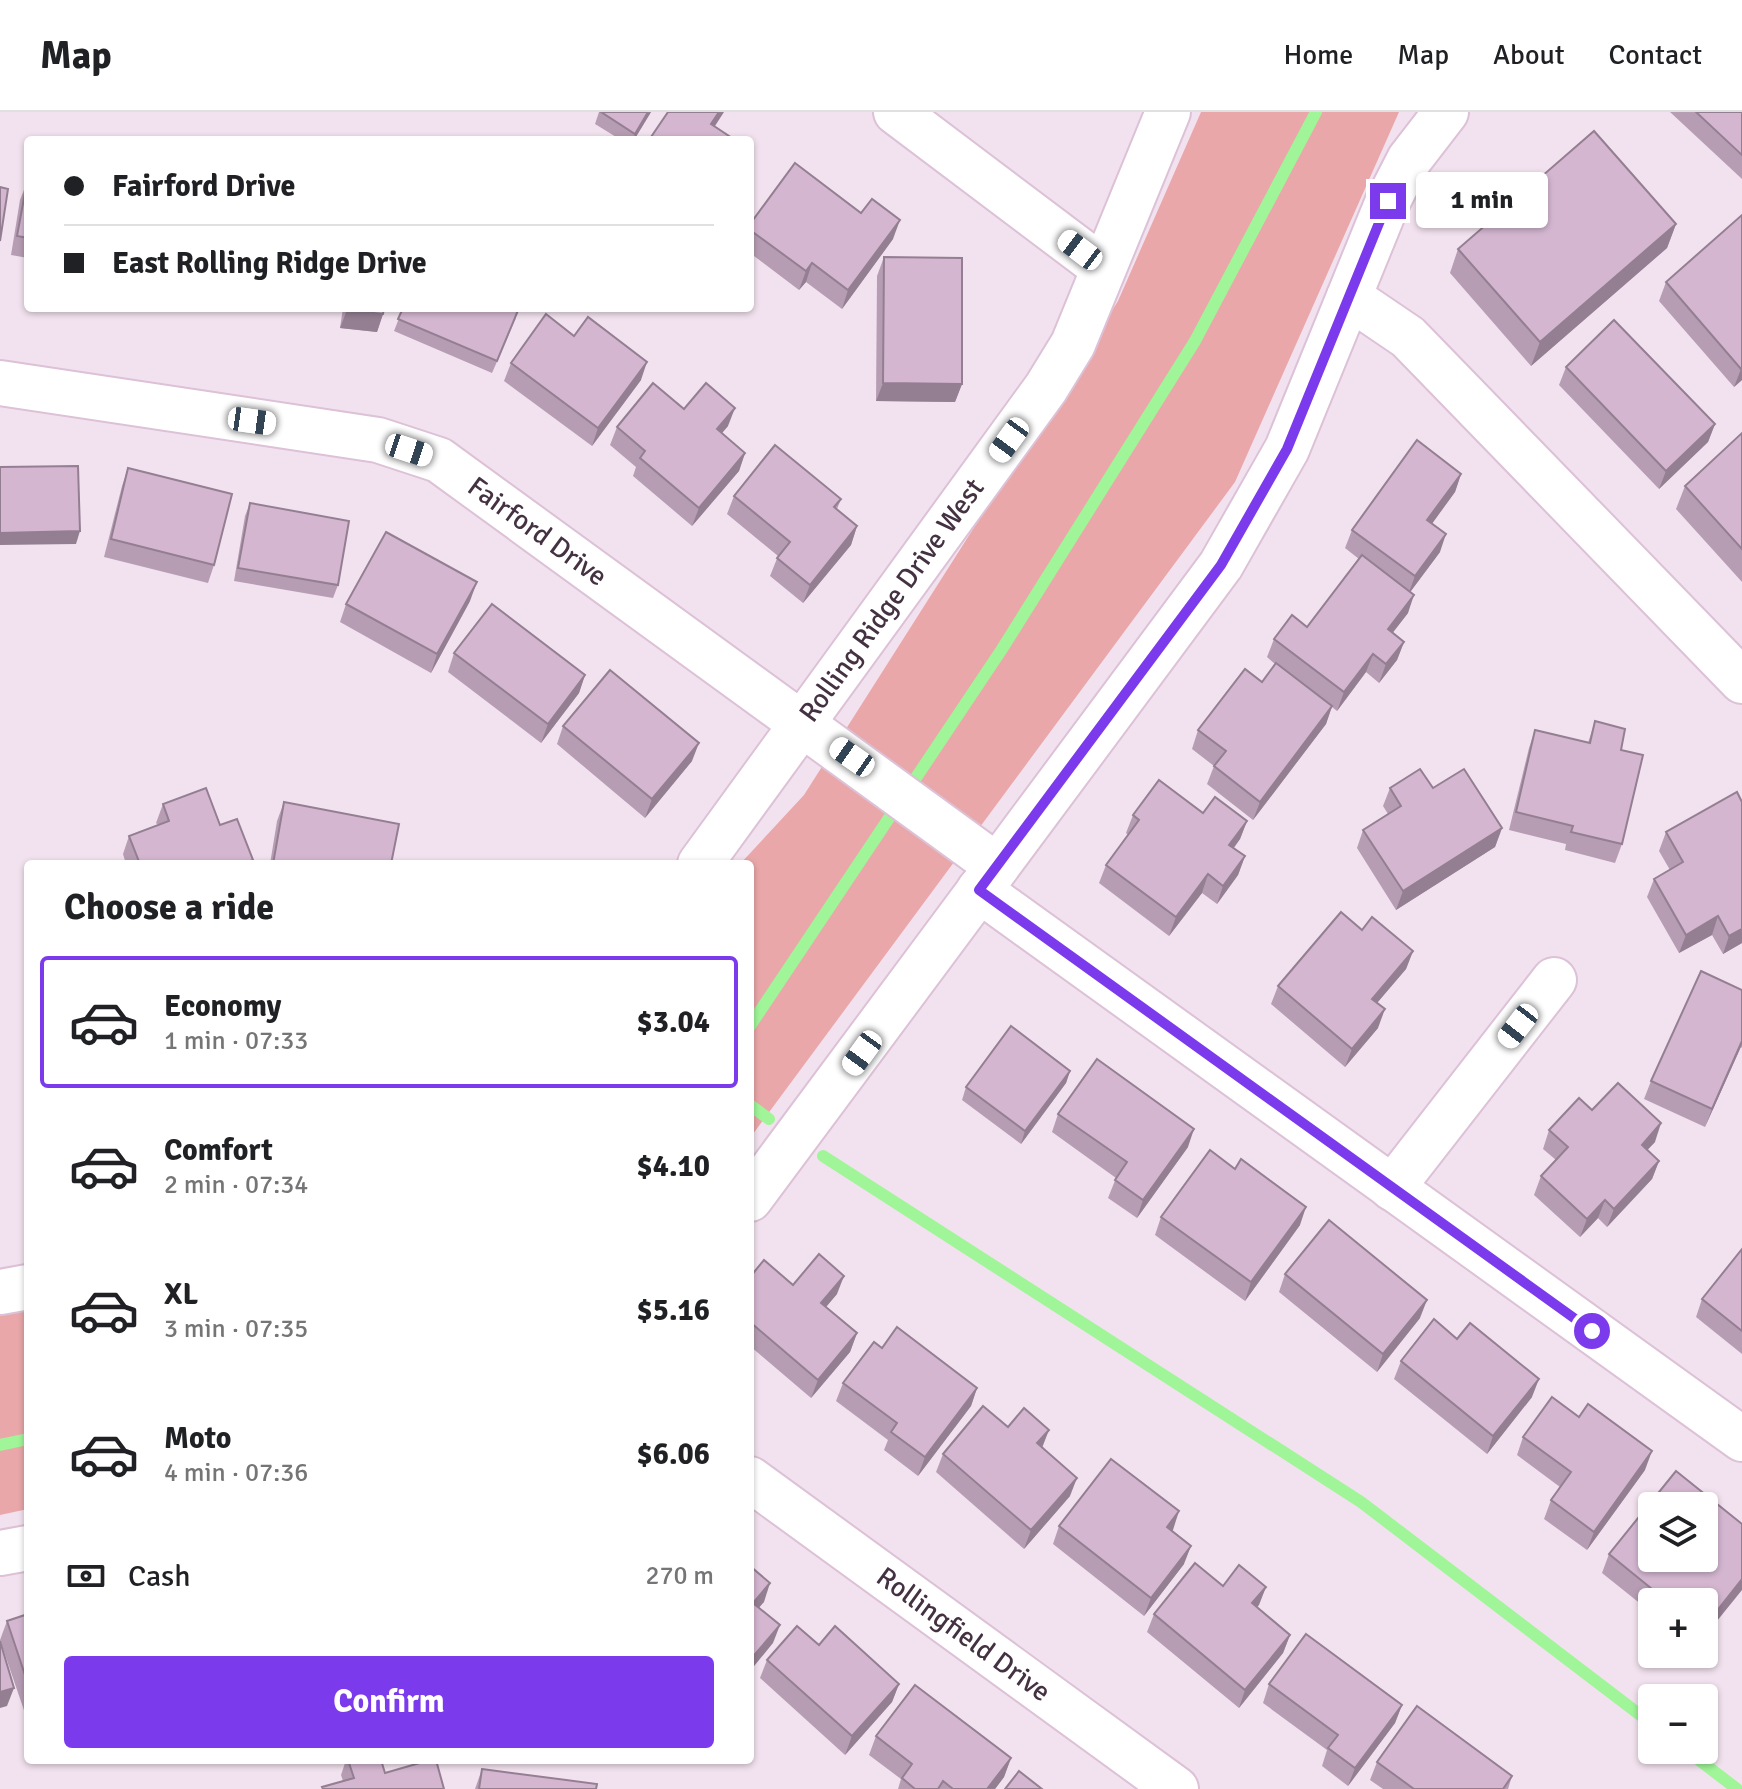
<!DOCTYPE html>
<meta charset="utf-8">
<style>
:root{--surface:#fff;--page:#f2f2f2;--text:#202124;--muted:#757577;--line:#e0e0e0;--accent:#7c3aed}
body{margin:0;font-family:Signika,sans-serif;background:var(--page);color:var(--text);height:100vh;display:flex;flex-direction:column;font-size:30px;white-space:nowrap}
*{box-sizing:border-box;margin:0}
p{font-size:26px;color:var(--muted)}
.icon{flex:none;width:44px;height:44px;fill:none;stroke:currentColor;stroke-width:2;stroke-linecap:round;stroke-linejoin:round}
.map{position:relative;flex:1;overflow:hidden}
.details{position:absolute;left:24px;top:748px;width:730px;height:904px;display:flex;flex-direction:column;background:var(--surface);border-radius:8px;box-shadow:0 2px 6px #0004}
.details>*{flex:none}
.hud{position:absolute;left:24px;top:24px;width:730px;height:176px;border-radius:8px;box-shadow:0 2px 6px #0004;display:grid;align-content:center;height:176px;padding:0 40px;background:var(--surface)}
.fabs{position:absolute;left:1638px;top:1380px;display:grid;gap:16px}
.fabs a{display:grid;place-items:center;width:80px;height:80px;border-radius:8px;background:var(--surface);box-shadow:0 2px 6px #0004;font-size:40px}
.end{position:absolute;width:36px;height:36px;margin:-18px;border:10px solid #7c3aed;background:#fff;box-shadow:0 0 0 4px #fff}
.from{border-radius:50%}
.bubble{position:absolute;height:56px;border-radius:8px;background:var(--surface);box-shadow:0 2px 6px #0004;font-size:26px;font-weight:700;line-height:56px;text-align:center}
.car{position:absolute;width:24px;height:48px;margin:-24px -12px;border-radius:10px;box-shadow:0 0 6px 2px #0007;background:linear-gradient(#fff 24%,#345 0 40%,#fff 0 76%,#345 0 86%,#fff 0)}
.hud b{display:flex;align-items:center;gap:28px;height:76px;font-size:30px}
.hud b+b{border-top:2px solid var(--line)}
.hud i{width:20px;height:20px;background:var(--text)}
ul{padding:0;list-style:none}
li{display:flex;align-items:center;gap:24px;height:132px;margin:0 16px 12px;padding:0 24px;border:4px solid transparent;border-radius:8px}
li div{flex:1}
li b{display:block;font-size:30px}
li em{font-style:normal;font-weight:700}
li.current{border-color:var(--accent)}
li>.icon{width:72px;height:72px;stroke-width:1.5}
h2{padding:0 40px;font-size:36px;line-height:96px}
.pay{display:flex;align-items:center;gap:20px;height:88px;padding:0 40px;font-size:30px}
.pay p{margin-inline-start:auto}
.cta{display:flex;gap:16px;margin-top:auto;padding:16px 40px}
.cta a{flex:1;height:92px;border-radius:8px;background:var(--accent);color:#fff;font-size:32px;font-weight:700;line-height:92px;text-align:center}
header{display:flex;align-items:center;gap:48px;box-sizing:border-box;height:112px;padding:0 40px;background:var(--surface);border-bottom:2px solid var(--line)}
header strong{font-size:38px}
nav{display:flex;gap:44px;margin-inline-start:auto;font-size:28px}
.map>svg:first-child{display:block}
.green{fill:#eaa7a9}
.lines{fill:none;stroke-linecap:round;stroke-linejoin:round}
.stream{stroke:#9ff598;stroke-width:12}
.minor-casing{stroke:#dcc1d7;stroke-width:48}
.minor{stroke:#fff;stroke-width:44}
.wall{fill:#b69db4}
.shaded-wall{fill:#947f92}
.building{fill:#d4b6d1;stroke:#947f92;stroke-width:2;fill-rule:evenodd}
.route{stroke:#7c3aed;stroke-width:10}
.labels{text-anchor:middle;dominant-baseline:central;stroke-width:6;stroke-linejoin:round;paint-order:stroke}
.street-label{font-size:28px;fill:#443242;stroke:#fff}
</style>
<header>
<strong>Map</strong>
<nav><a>Home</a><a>Map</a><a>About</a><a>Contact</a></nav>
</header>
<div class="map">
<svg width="1742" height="1677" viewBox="0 0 1742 1677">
<rect width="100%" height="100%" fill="#f2e2ef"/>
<g class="green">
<path d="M1201,0H1399L1235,370L750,1026V752H740L804,683L1118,189Z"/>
<path d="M28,1194V1397L0,1403V1197Z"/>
</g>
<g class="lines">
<g class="stream">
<path d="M750,914L1002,537L1195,229L1316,0"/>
<path d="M750,993L769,1007"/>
<path d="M823,1044L1361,1390L1652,1612"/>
<path d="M0,1333L28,1327"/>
<path d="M1686,1638L1737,1677"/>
</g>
<defs>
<g id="minor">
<path d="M896,0L1103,156"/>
<path d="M1349,185L1408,225L1742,569"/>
<path id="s1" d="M0,271L378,328L439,348L997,754"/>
<path id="s2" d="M700,752L1046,276L1073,232L1168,0"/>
<path d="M979,778L1742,1327"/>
<path d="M1392,1076L1554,868"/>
<path d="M750,1087L1221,453L1287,337L1388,89L1409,48L1446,0"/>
<path d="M0,1180L28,1175"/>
<path id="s3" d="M750,1367L1176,1677"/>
<path d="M0,1441L28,1436"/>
</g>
</defs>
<use href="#minor" class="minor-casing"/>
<use href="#minor" class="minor"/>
</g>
<g class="wall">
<path d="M599,0H651L634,28H621L595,12Z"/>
<path d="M1670,0H1742V67Z"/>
<path d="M27,70H28V146L11,143L20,88Z"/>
<path d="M1742,103V268L1734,275L1659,189L1666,170Z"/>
<path d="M750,112L893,127L842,197L806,170L799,178L750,141Z"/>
<path d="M1676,112L1667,136L1531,254L1450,161L1458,137Z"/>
<path d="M884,145L962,272L955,290L876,289L877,164Z"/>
<path d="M343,196H384L383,202L377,220L340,216Z"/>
<path d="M403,196L516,206L492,261L394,219Z"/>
<path d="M574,224L641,268L592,334L504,269L511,251Z"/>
<path d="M1566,255L1715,312L1708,330L1659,377L1559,273Z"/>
<path d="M684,297L728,314L722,321L745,341L739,359L692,414L633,364L636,355L610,333L617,315Z"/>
<path d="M1742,321V470L1676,397L1685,374Z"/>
<path d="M128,356L214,453L208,471L104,445L122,374Z"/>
<path d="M1461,362L1455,380L1432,411L1440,440L1410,480L1408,501L1392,521L1404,530L1397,548L1379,571L1366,560L1337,599L1332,595L1326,612L1253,708L1207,672L1214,654L1192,637L1198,618L1262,570L1275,552L1267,545L1274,527L1307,515L1359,447L1345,436L1352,418Z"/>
<path d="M734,384L841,387L837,397L857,414L851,433L803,491L770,464L778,444L727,402Z"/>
<path d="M250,391L338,473L333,486L234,469L245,404Z"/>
<path d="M470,489L431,561L340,510L346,492Z"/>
<path d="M454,541L585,563L579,581L541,631L448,560Z"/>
<path d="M1595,609L1621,638L1622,732L1615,751L1565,738L1566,732L1509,718L1529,636L1535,618L1588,631Z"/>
<path d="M563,614L692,649L645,706L557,632Z"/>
<path d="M1390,676L1502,716L1495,735L1396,798L1357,736L1363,718L1388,702L1383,694Z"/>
<path d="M284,690L391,752H270L277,709Z"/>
<path d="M1742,690V831L1723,842L1712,823L1679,841L1647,785L1654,767L1670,758L1659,739L1666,720Z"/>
<path d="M163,692L220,713L251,752H126L123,742L129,724L158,713L156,711Z"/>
<path d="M1203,701L1247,709L1240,727L1234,736L1245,744L1238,763L1217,792L1202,781L1169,824L1099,771L1106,753L1128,723L1126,721L1133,703Z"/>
<path d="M1362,818L1413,839L1406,857L1377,891L1378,916L1345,955L1271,892L1278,874Z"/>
<path d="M1742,878V936L1741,935L1705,1015L1644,987L1651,969Z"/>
<path d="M1070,959L1066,971L1021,1032L962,988L966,975Z"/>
<path d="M1592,998L1655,1030L1647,1038L1659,1049L1652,1067L1607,1115L1598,1106L1580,1125L1534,1083L1541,1064L1556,1048L1543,1037L1549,1018Z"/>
<path d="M1058,1002L1188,1035L1137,1106L1108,1086L1116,1066L1052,1020Z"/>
<path d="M1161,1105L1300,1113L1245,1189L1155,1123Z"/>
<path d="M1742,1137V1242L1696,1205L1702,1187Z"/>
<path d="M1285,1162L1420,1206L1377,1260L1279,1180Z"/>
<path d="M750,1165L837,1182L826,1195L857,1221L850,1240L811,1286L750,1234Z"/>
<path d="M1457,1227L1532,1285L1487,1342L1394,1267L1401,1249Z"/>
<path d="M882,1236L977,1276L971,1294L918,1364L884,1338L888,1328L836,1289L843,1271Z"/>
<path d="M1008,1315L1043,1335L1070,1384L1024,1437L936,1360L943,1342Z"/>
<path d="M1523,1325L1645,1358L1587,1438L1544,1407L1551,1388L1560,1375L1517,1343Z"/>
<path d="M1059,1414L1173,1418L1172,1419L1184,1452L1144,1504L1053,1432Z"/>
<path d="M1609,1442L1704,1490H1652V1501L1602,1461Z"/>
<path d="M1223,1474L1266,1475L1257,1495L1290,1523L1283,1541L1239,1596L1147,1520L1154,1502Z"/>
<path d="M28,1502V1610L0,1528L7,1509Z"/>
<path d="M819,1533L899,1572L892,1590L845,1643L760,1566L767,1548Z"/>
<path d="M1269,1572L1402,1593L1395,1611L1348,1674L1322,1654L1327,1638L1263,1591Z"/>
<path d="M876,1624L1011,1646L1004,1665L995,1677H898L901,1667L869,1643Z"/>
<path d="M346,1648H381L385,1661L444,1677H322V1675L343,1669L341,1663Z"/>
<path d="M1377,1650L1512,1664L1508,1677H1383L1370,1668Z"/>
<path d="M482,1657L596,1677H475Z"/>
</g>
<g class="shaded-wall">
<path d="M648,0H651L634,28H633L635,22Z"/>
<path d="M719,0H724L706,28L711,12Z"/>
<path d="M900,108L893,127L842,197L848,178Z"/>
<path d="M1676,112L1667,136L1531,254L1540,230Z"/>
<path d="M812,151L806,170L799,178L806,159Z"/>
<path d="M221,196H248L246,199Z"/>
<path d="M347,198L383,202L377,220L340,216Z"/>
<path d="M647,250L641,268L592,334L598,316Z"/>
<path d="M1742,256V268L1734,275L1741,257Z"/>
<path d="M883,271L962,272L955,290L876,289Z"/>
<path d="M735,296L728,314L710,335L717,317Z"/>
<path d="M1715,312L1708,330L1659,377L1666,359Z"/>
<path d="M745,341L739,359L692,414L699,396Z"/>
<path d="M1461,362L1455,380L1421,427L1427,408Z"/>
<path d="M857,414L851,433L803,491L810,473Z"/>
<path d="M80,419L76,432L0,433V421Z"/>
<path d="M1446,422L1440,440L1408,483L1415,464Z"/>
<path d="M477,470L470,489L431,561L437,542Z"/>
<path d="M1414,483L1408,501L1381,536L1388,517Z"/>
<path d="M1404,530L1397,548L1379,571L1386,552Z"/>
<path d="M1373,542L1366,560L1337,599L1344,580Z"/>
<path d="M585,563L579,581L541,631L548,612Z"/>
<path d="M1332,594L1326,612L1253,708L1260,690Z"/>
<path d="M699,631L692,649L645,706L652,687Z"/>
<path d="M1247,709L1240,727L1222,751L1229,733Z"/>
<path d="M1502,716L1495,735L1396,798L1403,779Z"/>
<path d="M1245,744L1238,763L1217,792L1223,774Z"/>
<path d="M1208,762L1202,781L1169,824L1176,805Z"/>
<path d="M1718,804L1712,823L1679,841L1686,823Z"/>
<path d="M1742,817V831L1723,842L1729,824Z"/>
<path d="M1413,839L1406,857L1365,905L1372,887Z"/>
<path d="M1385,897L1378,916L1345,955L1352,937Z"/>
<path d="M1742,929V932L1705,1015L1712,997Z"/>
<path d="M1070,959L1066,971L1021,1032L1025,1019Z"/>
<path d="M1661,1011L1655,1030L1635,1051L1642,1033Z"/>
<path d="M1194,1017L1188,1035L1137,1106L1143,1088Z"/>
<path d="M1659,1049L1652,1067L1607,1115L1614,1097Z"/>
<path d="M1605,1088L1598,1106L1580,1125L1587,1107Z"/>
<path d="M1306,1095L1300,1113L1245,1189L1251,1170Z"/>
<path d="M844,1164L837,1182L814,1209L821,1191Z"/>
<path d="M1427,1188L1420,1206L1377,1260L1383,1242Z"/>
<path d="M857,1221L850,1240L811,1286L818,1268Z"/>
<path d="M1539,1267L1532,1285L1487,1342L1493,1324Z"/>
<path d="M977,1276L971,1294L918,1364L925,1345Z"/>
<path d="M1049,1318L1042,1336L1037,1331Z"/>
<path d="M1652,1339L1645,1358L1587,1438L1594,1420Z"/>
<path d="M1077,1366L1070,1384L1024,1437L1031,1418Z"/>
<path d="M1179,1399L1173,1418L1160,1434L1167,1415Z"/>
<path d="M1191,1434L1184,1452L1144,1504L1151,1486Z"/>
<path d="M1742,1467V1478L1704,1525V1515Z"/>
<path d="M770,1471L764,1490L750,1506L753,1491Z"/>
<path d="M1266,1475L1259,1493L1245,1509L1252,1491Z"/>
<path d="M780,1513L773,1531L750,1559V1548Z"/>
<path d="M1290,1523L1283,1541L1239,1596L1245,1578Z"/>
<path d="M899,1572L892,1590L845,1643L852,1624Z"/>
<path d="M14,1576L7,1594L0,1596V1580Z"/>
<path d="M1402,1593L1395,1611L1348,1674L1355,1656Z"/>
<path d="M1011,1646L1004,1665L995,1677H987Z"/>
</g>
<g class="building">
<path d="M601,0H648L635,22Z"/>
<path d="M668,0H719L711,12L735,28H649Z"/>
<path d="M1696,0H1742V43Z"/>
<path d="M1594,19L1676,112L1540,230L1458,137Z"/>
<path d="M795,51L861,101L872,87L900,108L848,178L812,151L806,159L750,118V112Z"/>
<path d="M27,70H28V126L17,124Z"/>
<path d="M0,75L8,77L0,129Z"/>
<path d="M1742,103V256L1741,257L1666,170Z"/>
<path d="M884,145L962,146V272L883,271Z"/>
<path d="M347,196H384L383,202L347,198Z"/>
<path d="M403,196H519L497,249L398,207Z"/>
<path d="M546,202L574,224L588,205L647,250L598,316L511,251Z"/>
<path d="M1614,208L1715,312L1666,359L1566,255Z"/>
<path d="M653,271L684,297L706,271L735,296L717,317L745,341L699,396L640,346L645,339L617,315Z"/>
<path d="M1742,321V437L1685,374Z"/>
<path d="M1417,328L1461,362L1427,408L1446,422L1415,464L1352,418Z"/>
<path d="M775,333L841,387L834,395L857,414L810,473L777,446L790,430L734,384Z"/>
<path d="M78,354L80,419L0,421V355Z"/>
<path d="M128,356L232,382L214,453L111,427Z"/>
<path d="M250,391L349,409L338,473L238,456Z"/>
<path d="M386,420L477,470L437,542L346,492Z"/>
<path d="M1362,443L1414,483L1388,517L1404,530L1386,552L1373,542L1344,580L1274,527L1292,503L1307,515Z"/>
<path d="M492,492L585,563L548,612L454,541Z"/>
<path d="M1276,551L1332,594L1260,690L1214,654L1226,639L1198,618L1245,557L1262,570Z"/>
<path d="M610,558L699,631L652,687L563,614Z"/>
<path d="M1595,609L1625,617L1621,638L1643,643L1622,732L1571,720L1573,714L1516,700L1535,618L1590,631Z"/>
<path d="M1420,657L1433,676L1464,657L1502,716L1403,779L1363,718L1401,694L1390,676Z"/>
<path d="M1159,668L1203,701L1215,685L1247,709L1229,733L1245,744L1223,774L1208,762L1176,805L1106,753L1139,708L1133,703Z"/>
<path d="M206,676L220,713L237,707L253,748L242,752H140L129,724L169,709L163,692Z"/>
<path d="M1737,680L1742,690V817L1729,824L1718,804L1686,823L1654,767L1683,750L1666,720Z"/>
<path d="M284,690L399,712L391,752H273Z"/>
<path d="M1341,800L1362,818L1372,805L1413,839L1372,887L1385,897L1352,937L1278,874Z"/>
<path d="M1701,859L1742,878V929L1712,997L1651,969Z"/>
<path d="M1011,914L1070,959L1025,1019L966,975Z"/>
<path d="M1097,947L1194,1017L1143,1088L1115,1068L1127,1050L1058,1002Z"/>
<path d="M1618,971L1661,1011L1642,1033L1659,1049L1614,1097L1605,1088L1587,1107L1541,1064L1568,1035L1549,1018L1579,986L1592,998Z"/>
<path d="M1210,1038L1235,1057L1241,1047L1306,1095L1251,1170L1161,1105Z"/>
<path d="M1329,1108L1427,1188L1383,1242L1285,1162Z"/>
<path d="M1742,1137V1219L1702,1187Z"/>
<path d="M819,1142L844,1164L821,1191L857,1221L818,1268L750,1210V1165L764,1148L793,1173Z"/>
<path d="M1434,1207L1457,1227L1470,1211L1539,1267L1493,1324L1401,1249Z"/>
<path d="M897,1215L977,1276L925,1345L891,1320L897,1311L843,1271L874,1230L882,1236Z"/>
<path d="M1552,1285L1579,1305L1588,1292L1652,1339L1594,1420L1551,1388L1571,1360L1523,1325Z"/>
<path d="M983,1294L1008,1315L1024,1296L1049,1318L1037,1331L1077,1366L1031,1418L943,1342Z"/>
<path d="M1111,1347L1179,1399L1167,1415L1191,1434L1151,1486L1059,1414Z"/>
<path d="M1676,1359L1742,1412V1467L1704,1515V1490H1668L1609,1442ZM1652,1394H1704V1446H1652Z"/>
<path d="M1195,1451L1223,1474L1239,1453L1266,1475L1252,1491L1290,1523L1245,1578L1154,1502Z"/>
<path d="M750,1454L770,1471L753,1491L780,1513L750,1548Z"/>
<path d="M28,1502V1572L7,1509Z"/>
<path d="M797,1514L819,1533L835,1514L899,1572L852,1624L767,1548Z"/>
<path d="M1306,1522L1402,1593L1355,1656L1328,1636L1338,1623L1269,1572Z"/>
<path d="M0,1529L14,1576L0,1580Z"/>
<path d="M915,1573L1011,1646L987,1677H953L943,1669L938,1677H915L902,1666L912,1652L876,1624Z"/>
<path d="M1417,1594L1512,1664L1503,1677H1414L1377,1650Z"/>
<path d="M348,1648H381L385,1661L430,1648H436L444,1677H323L322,1675L354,1666Z"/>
<path d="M482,1657L597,1672L596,1677H479Z"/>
<path d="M1019,1659L1042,1677H1005Z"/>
</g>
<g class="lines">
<path class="route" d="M1388,89L1287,337L1221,453L979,778L1592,1219"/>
</g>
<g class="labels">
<g class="street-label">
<text stroke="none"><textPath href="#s1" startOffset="568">Fairford Drive</textPath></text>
<text stroke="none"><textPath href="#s2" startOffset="326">Rolling Ridge Drive West</textPath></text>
<text stroke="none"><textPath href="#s3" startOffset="264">Rollingfield Drive</textPath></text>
</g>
</g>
</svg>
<div class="fabs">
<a><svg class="icon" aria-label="layers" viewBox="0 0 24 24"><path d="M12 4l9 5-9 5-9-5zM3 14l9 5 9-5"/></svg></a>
<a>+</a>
<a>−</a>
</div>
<i class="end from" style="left:1592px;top:1219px"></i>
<i class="end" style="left:1388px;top:89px"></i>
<div class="bubble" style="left:1416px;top:60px;width:132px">1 min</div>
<i class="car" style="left:1080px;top:138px;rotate:307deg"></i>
<i class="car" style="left:252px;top:309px;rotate:98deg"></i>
<i class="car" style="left:1009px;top:328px;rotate:216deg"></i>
<i class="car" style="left:409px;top:338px;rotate:108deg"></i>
<i class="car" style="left:852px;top:645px;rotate:305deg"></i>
<i class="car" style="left:1518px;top:914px;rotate:218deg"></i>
<i class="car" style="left:862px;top:941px;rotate:216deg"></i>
<div class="hud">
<b><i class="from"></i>Fairford Drive</b>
<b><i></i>East Rolling Ridge Drive</b>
</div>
<section class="details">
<h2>Choose a ride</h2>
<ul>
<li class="current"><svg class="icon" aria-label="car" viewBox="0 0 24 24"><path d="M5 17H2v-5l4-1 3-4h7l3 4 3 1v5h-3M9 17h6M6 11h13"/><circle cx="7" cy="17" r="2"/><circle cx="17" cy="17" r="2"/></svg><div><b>Economy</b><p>1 min · 07:33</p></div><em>$3.04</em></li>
<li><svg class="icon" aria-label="car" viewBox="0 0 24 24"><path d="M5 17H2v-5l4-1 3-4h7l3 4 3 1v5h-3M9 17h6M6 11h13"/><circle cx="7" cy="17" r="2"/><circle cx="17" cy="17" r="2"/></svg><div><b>Comfort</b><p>2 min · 07:34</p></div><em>$4.10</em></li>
<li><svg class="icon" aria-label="car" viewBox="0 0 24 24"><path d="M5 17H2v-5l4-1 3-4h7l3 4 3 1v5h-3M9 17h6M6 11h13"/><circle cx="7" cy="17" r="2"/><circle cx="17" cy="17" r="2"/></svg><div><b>XL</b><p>3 min · 07:35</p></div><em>$5.16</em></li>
<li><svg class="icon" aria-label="car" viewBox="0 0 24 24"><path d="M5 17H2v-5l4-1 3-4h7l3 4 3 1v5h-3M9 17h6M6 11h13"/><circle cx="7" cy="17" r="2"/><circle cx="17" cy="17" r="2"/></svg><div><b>Moto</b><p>4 min · 07:36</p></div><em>$6.06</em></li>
</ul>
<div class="pay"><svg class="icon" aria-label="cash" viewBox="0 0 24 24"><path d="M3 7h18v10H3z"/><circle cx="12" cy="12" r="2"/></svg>Cash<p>270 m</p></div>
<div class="cta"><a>Confirm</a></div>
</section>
</div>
